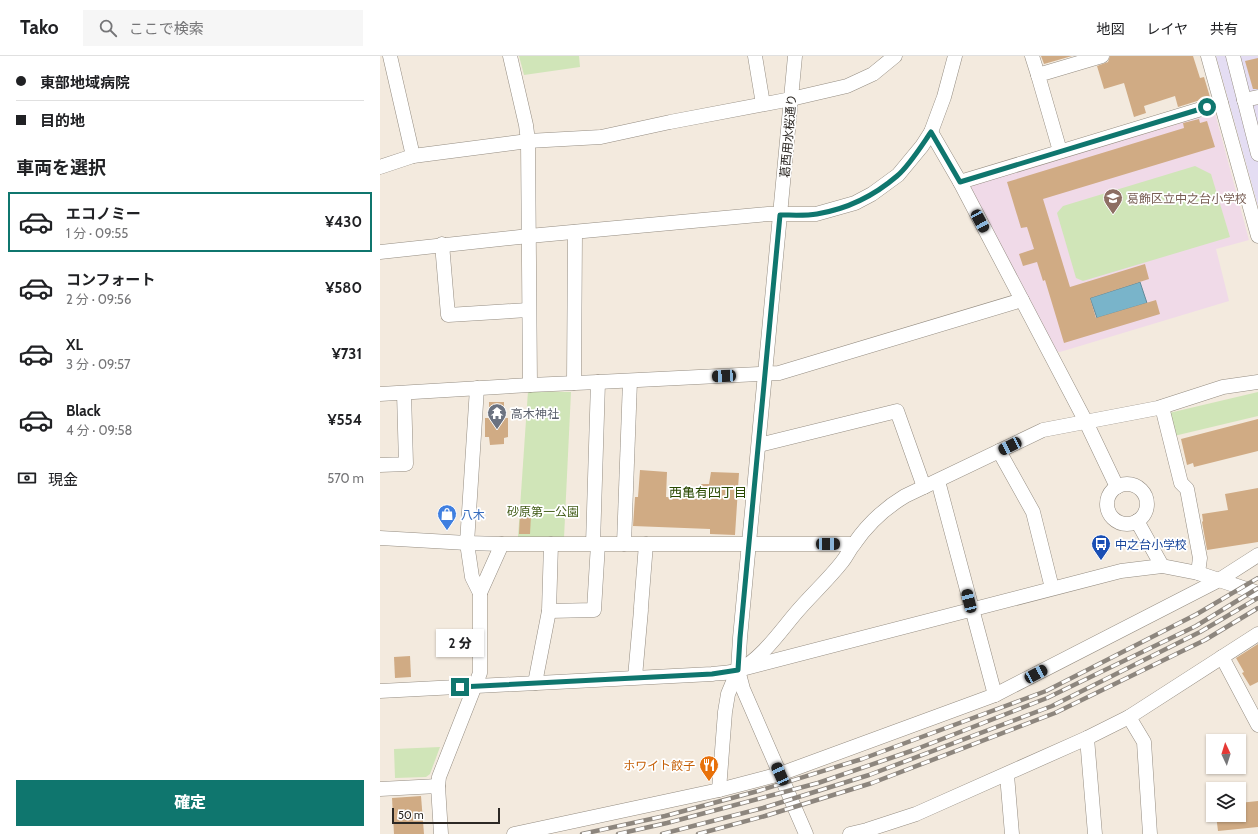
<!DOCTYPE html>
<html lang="ja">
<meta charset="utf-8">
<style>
:root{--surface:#fff;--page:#f6f6f6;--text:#202124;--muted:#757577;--line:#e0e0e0;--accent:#0f766e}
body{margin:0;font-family:Cabin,"Noto Sans JP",sans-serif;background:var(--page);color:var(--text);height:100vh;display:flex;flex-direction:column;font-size:15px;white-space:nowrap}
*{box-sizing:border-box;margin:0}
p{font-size:13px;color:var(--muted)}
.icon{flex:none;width:22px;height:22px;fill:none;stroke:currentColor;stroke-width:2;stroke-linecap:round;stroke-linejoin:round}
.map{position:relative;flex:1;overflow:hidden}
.sheet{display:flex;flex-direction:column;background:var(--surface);width:380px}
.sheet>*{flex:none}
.top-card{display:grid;align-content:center;height:88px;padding:0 16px;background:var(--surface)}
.needle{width:26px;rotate:356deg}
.tools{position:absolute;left:826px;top:678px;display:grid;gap:8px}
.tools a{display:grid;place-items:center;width:40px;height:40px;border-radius:0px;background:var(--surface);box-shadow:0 1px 3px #0004;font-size:20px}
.scale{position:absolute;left:12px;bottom:10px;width:108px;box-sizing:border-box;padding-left:4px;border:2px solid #2c2824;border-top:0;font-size:11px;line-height:14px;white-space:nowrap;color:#2c2824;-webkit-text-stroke:3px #fff;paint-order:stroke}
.end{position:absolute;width:18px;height:18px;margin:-9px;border:5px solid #0f766e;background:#fff;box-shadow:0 0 0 2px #fff}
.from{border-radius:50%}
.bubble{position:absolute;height:28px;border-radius:0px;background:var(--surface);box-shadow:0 1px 3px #0004;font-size:13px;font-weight:800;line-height:28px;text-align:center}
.car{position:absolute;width:12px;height:24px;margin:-12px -6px;border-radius:5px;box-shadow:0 0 3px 1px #0007;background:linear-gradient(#222 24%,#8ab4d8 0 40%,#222 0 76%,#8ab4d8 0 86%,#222 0)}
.top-card b{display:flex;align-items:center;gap:14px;height:38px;font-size:15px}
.top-card b+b{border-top:1px solid var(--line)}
.top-card i{width:10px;height:10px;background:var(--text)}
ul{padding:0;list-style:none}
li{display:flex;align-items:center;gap:12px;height:60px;margin:0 8px 6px;padding:0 8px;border:2px solid transparent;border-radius:0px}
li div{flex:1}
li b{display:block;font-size:15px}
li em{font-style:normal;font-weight:800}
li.on{border-color:var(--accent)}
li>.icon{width:36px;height:36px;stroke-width:1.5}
h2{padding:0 16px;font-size:18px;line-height:48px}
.pay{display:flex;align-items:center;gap:10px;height:44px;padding:0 16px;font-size:15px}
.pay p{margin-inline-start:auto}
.button{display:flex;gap:8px;margin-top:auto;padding:8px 16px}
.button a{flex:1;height:46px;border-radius:0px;background:var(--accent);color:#fff;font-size:16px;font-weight:800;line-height:46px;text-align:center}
header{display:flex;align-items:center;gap:24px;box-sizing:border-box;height:56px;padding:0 20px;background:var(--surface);border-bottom:1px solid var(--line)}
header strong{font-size:19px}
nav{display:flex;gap:22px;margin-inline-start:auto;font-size:14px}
.search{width:280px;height:36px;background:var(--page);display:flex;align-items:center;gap:10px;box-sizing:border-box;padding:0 14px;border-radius:0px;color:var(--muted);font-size:15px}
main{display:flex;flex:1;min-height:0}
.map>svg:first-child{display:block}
.education{fill:#f0dae8}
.medical{fill:#e4ddf3}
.green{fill:#d0e5b8}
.water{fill:#79b4ca;stroke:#628a98}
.building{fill:#d0ab84}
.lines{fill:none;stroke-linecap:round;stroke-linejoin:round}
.minor-casing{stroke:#958d82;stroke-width:15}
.minor{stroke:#fff;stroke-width:14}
.rail-casing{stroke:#8d867e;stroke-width:4.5}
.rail{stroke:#fff;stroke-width:3;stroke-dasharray:9;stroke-linecap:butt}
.route{stroke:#0f766e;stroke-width:5}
.labels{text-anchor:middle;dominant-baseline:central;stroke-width:3.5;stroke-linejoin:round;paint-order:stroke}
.street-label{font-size:12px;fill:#2c2824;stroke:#fff}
.education-label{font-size:12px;fill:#785e54;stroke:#fff;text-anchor:start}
.worship-label{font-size:12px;fill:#5b616d;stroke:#fff;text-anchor:start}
.park-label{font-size:12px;fill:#455f1c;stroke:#fff}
.shop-label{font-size:12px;fill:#366cbe;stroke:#fff;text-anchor:start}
.transit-label{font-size:12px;fill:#164399;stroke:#fff;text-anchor:start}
.food-label{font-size:12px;fill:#c56008;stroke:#fff;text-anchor:end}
.neighbourhood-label{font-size:13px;fill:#294800;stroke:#fff}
</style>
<header>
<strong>Tako</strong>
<div class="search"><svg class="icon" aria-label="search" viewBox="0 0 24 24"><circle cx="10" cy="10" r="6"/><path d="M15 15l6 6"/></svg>ここで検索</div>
<nav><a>地図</a><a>レイヤ</a><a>共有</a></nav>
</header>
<main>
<section class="sheet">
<div class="top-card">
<b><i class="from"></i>東部地域病院</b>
<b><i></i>目的地</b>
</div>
<h2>車両を選択</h2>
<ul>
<li class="on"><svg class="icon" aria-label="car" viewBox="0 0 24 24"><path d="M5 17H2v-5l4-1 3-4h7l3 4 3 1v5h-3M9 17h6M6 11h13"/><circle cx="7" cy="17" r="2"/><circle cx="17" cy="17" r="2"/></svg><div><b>エコノミー</b><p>1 分 · 09:55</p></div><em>¥430</em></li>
<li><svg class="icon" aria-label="car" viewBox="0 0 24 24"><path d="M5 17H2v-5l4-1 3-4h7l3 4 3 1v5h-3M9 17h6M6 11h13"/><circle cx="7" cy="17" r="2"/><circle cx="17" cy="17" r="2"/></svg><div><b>コンフォート</b><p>2 分 · 09:56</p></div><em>¥580</em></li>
<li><svg class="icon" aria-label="car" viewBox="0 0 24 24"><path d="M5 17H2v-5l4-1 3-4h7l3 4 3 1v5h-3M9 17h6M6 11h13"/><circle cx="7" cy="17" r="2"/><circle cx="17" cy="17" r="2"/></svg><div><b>XL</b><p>3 分 · 09:57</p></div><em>¥731</em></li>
<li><svg class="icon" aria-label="car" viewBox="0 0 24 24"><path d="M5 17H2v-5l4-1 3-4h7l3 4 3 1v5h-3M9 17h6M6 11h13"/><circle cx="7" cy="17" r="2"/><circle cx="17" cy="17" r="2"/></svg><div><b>Black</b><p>4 分 · 09:58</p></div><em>¥554</em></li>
</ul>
<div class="pay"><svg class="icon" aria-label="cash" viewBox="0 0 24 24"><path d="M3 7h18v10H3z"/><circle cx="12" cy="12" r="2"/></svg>現金<p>570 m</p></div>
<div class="button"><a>確定</a></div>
</section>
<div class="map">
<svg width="878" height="778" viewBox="0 0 878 778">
<rect width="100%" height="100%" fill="#f3eade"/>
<path class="education" d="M835,57L869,184L836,193L849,245L680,296L676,295L591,134L592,128Z"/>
<path class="medical" d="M836,0H878V150Z"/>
<g class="green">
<path d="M139,0H199L200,11L144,19Z"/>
<path d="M815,110L831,118L850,181L703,225L696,222L677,157L683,150Z"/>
<path d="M148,335L191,336L184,482L138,481Z"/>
<path d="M878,336V360L794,380L789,357Z"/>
<path d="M60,691L50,718L46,721L15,722L14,693Z"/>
</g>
<path class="water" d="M760,226L767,247L717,262L710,242Z"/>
<g class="building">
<path d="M661,0H692L664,8Z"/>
<path d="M730,0H813L820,22L824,21L830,41L798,51L795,40L764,50L766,57L754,61L744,27L724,33L717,10L728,6Z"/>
<path d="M878,2V33H873L865,5Z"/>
<path d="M819,63L820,67L827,65L835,91L663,143L690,231L765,208L769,223L710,242L716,262L776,244L780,258L684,287L665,224L663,225L657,206L643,210L639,198L654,193L647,171L641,172L627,126L804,72L803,67Z"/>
<path d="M109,346H124V362H128V381L124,382V388L110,389L109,381H105V362H109Z"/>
<path d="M878,363V395L814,411L813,407L807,409L801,383Z"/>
<path d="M260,414L287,416L286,441L319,443L321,428H329L331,416L359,417L355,479L330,478V473L253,470L255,441H258Z"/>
<path d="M878,432V486L827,494L822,466L823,465L822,458L848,454L845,438Z"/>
<path d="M140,459H151L150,478H139Z"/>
<path d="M878,588V626L870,630L862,617L864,616L856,602Z"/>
<path d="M30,600L31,621L15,622L14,601Z"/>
<path d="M41,740L44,778H14L12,742Z"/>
<path d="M878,745V771L838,775L836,759H859V747Z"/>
</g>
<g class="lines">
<defs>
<g id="minor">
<path d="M10,0L33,100"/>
<path d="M130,0L146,69L148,85L150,329"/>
<path d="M375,0L383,48"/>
<path d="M415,0L360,582L358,614L363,633L426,778"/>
<path d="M652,0L658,19"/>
<path d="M828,0L878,180"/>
<path d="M853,0L878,98"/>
<path d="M864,44L878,41"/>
<path d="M551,76L580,126L706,366L737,431"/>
<path d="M680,95L658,19L722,0"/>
<path d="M0,111L33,100L148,85L221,81L290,66L411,43L467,30L493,18L515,0"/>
<path d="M580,126L841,47"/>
<path d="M62,188L68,259L148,254"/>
<path d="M0,196L149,180L388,158H436L475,147L492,138L518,119L542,90L551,76L564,41L575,0"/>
<path d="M194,327L195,176"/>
<path d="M0,338L150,329L218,326L399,317L642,244"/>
<path d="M782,351L801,427L807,433L820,502L818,517"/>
<path d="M379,389L517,355L544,431"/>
<path d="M619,395L653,456L672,532"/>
<path d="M0,409L26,408L24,337"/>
<path d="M558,425L615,639"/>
<circle cx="747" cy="448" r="20"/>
<path d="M757,465L782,510"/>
<path d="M0,482L87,487L122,488"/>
<path d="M213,488L218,326"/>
<path d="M244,488L250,325"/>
<path d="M100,537L122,488H474"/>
<path d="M261,551L266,488"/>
<path d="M169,555L214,554L218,488"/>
<path d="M842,601L878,669"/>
<path d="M255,621L261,554"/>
<path d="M155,627L169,555L171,488"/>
<path d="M0,635L332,618C340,617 352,617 359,614C381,603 399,577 415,558C430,540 448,524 462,506C467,500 469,494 474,488C487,469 505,452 525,440L663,374L778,352L843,331L878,326"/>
<path d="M749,661L764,686L770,778"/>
<path d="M707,682L715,778"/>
<path d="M627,719L632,778"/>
<path d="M0,733L58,730"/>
<path d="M339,734L345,656L348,638L358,614L741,515L782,510L818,517L878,537"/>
<path d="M61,778L58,730L59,721L100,617V537L92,521L87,487L97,332"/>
<path d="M134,778L339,734L400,718L615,639L839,524L878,499"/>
<path d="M470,778L487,774L536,758L707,682L749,661L878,578"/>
</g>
</defs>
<use href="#minor" class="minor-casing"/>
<use href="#minor" class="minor"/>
<defs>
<g id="rail">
<path d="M202,778L285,760L378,735L482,703L666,635L817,558L878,522"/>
<path d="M238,778L287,767L438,727L534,694L667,642L816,570L878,532"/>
<path d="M282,778L383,752L489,719L672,650L820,576L878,542"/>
<path d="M318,778L385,760L492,727L675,657L825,584L878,552"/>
</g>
</defs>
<use href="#rail" class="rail-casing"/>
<use href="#rail" class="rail"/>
</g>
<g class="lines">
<path class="route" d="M80,631L332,618L358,614L360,582L400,159C412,159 425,160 437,158C467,153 495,139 517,120C529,110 542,89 551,76L580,126L827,51"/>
</g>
<defs>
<symbol id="school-pin" viewBox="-11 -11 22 30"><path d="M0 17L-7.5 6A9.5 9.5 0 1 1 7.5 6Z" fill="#8d6e63" stroke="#fff"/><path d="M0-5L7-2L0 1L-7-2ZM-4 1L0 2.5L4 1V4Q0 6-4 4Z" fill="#fff"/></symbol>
<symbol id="temple-pin" viewBox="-11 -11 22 30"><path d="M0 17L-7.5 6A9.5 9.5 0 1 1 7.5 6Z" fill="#6b7280" stroke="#fff"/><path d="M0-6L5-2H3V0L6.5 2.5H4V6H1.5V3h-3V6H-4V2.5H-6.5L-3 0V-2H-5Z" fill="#fff"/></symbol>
<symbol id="shop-pin" viewBox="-11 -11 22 30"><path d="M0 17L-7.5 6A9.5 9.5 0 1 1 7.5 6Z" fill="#3f7fe0" stroke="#fff"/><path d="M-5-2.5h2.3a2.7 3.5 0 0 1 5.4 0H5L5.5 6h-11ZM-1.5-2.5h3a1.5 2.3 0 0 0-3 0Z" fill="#fff"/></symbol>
<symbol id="bus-pin" viewBox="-11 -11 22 30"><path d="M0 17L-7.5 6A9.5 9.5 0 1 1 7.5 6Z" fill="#1a4fb4" stroke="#fff"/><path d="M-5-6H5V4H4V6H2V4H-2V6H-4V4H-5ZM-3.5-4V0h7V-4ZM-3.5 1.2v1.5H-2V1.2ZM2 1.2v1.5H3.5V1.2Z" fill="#fff"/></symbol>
<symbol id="restaurant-pin" viewBox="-11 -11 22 30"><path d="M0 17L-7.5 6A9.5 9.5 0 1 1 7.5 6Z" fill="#e8710a" stroke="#fff"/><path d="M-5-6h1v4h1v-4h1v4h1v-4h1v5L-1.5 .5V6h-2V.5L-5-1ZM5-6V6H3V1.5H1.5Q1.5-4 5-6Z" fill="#fff"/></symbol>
</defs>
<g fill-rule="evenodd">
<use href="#school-pin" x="722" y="131" width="22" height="30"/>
<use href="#temple-pin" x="106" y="346" width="22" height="30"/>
<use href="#shop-pin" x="56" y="447" width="22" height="30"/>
<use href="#bus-pin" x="710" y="477" width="22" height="30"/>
<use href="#restaurant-pin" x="318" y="698" width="22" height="30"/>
</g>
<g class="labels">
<g class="street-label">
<text transform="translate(408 80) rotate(-85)">葛西用水桜通り</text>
</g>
<g class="education-label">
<text x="747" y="142">葛飾区立中之台小学校</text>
</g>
<g class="worship-label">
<text x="131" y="357">高木神社</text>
</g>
<g class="park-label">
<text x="163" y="455">砂原第一公園</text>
</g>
<g class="shop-label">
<text x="81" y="458">八木</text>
</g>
<g class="transit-label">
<text x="735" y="488">中之台小学校</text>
</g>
<g class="food-label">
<text x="315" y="709">ホワイト餃子</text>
</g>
<g class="neighbourhood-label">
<text x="328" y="436">西亀有四丁目</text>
</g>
</g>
</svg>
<div class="tools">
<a><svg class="needle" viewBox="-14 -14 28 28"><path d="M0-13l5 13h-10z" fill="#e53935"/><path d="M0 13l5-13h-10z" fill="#757577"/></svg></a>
<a><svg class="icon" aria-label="layers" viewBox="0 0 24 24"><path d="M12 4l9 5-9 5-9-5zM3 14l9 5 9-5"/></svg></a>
</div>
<div class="scale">50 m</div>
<i class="end from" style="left:827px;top:51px"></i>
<i class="end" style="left:80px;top:631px"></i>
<div class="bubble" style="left:56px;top:573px;width:48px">2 分</div>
<i class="car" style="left:600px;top:165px;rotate:152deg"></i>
<i class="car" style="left:344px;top:320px;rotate:267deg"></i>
<i class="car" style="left:630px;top:390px;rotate:244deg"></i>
<i class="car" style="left:448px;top:488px;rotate:90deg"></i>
<i class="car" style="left:589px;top:545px;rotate:346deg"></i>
<i class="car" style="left:656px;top:618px;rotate:62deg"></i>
<i class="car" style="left:400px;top:718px;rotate:336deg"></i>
</div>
</main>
